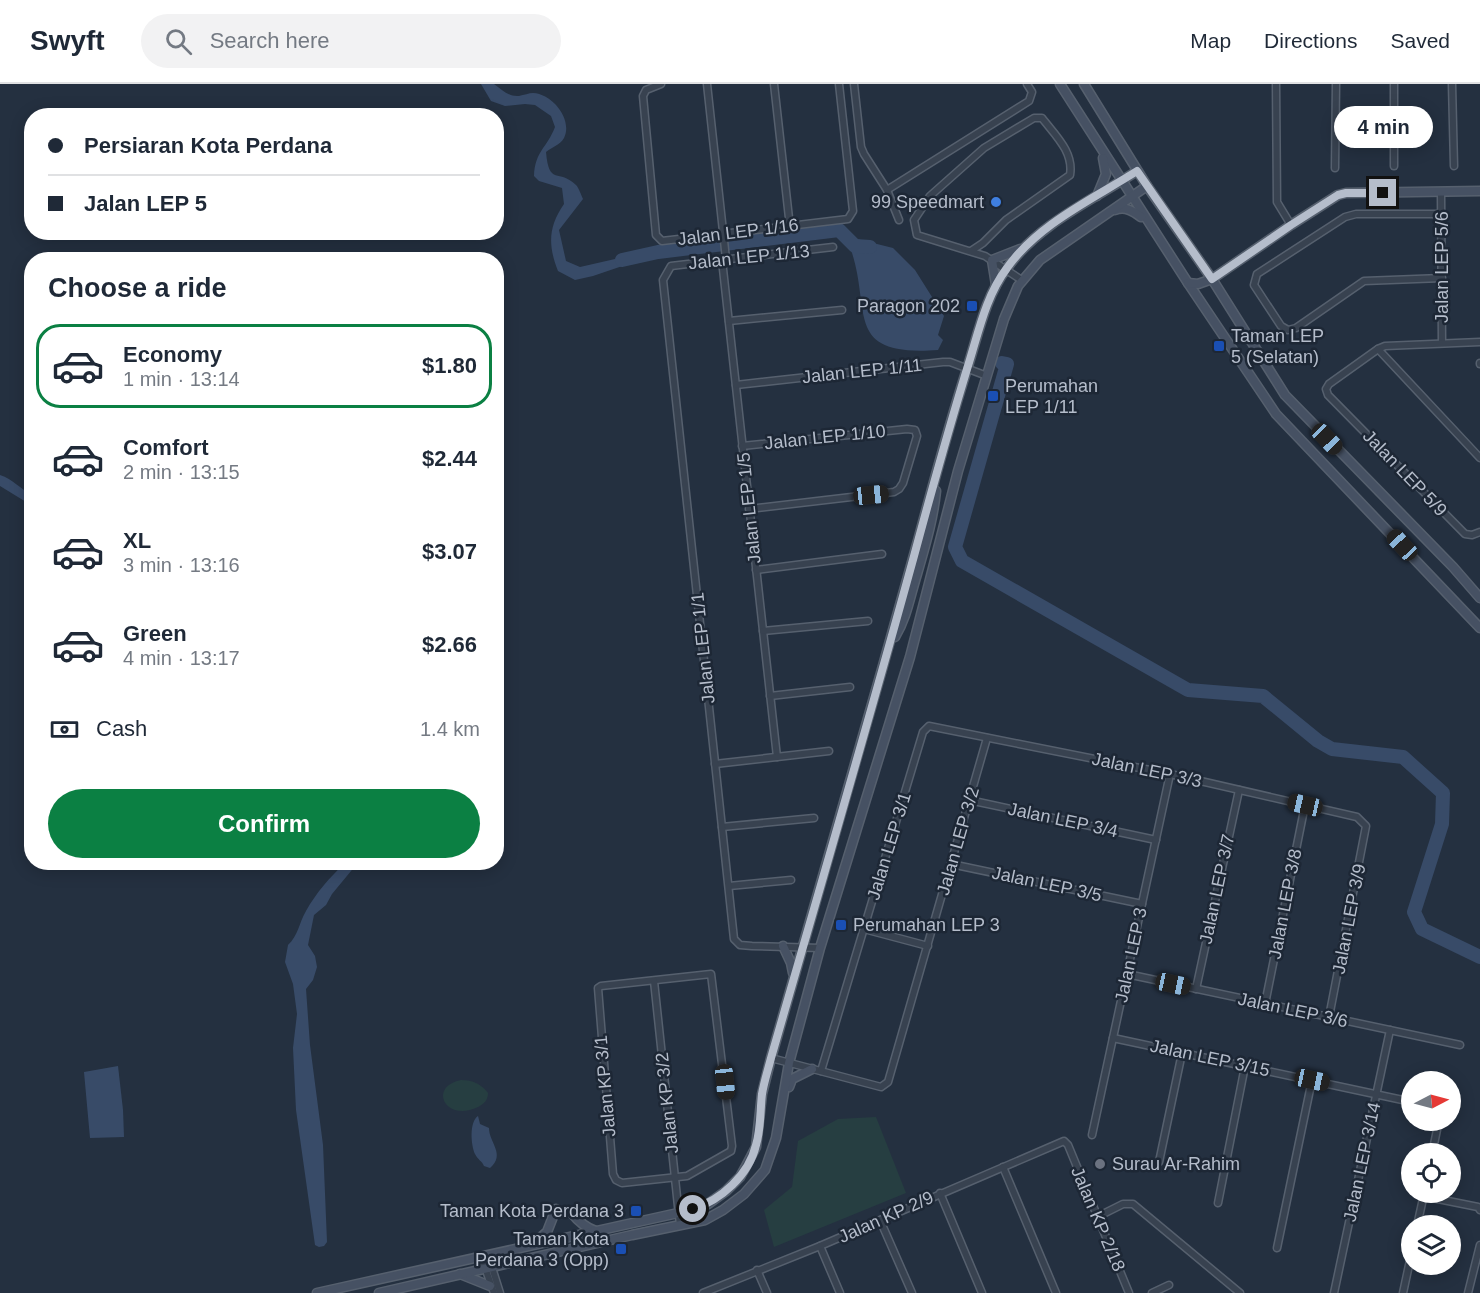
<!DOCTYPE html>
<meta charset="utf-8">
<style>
:root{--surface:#fff;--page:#f2f2f3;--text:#1f2937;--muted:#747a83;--line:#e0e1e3;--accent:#0b8043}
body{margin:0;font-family:Arial,sans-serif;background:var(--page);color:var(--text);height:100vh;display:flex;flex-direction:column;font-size:22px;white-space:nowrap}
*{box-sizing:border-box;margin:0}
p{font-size:20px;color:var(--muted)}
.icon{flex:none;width:33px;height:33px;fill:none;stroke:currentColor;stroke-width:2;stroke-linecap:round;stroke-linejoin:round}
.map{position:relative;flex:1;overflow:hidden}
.panel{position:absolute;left:24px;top:168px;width:480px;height:618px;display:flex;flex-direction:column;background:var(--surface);border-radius:24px;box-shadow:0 3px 15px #0003}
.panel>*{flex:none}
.top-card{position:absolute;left:24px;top:24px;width:480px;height:132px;border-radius:24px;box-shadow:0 3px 15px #0003;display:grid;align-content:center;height:132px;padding:0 24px;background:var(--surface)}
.needle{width:39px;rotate:84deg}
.fabs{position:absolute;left:1401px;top:987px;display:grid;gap:12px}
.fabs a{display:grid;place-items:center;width:60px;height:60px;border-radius:50%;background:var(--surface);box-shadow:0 3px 15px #0003;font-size:30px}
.end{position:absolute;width:27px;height:27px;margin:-14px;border:8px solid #b5bdcb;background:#111;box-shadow:0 0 0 3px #111}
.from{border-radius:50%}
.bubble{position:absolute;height:42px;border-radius:21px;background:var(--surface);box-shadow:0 3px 15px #0003;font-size:20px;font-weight:600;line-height:42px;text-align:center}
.car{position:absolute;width:18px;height:36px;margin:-18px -9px;border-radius:8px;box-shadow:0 0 4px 2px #0007;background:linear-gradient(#222 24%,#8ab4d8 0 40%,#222 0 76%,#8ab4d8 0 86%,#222 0)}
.top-card b{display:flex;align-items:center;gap:21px;height:57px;font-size:22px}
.top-card b+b{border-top:2px solid var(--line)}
.top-card i{width:15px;height:15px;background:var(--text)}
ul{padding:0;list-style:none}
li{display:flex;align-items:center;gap:18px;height:84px;margin:0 12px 9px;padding:0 12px;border:3px solid transparent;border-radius:24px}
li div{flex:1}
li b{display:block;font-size:22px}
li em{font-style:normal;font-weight:600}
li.current{border-color:var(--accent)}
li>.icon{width:54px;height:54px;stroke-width:1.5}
h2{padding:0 24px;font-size:27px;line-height:72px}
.pay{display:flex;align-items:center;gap:15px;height:66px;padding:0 24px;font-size:22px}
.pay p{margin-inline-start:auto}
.cta{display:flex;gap:12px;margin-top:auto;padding:12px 24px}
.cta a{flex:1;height:69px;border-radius:36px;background:var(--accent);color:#fff;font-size:24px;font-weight:600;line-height:69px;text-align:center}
header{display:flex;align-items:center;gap:36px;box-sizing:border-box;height:84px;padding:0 30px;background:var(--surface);border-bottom:2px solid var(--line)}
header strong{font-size:28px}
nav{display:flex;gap:33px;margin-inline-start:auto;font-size:21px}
.search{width:420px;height:54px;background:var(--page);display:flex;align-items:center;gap:15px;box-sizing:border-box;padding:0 21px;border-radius:33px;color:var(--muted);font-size:22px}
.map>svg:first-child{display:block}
.green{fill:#263e41}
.water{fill:#384b68}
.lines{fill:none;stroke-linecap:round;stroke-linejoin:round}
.river{stroke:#384b68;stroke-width:14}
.street-casing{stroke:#56606e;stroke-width:9}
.secondary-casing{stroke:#56606e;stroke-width:11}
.street{stroke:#384250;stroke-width:6}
.secondary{stroke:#465163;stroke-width:8}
.route{stroke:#b5bdcb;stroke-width:8}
.shop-dot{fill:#3f7fe0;stroke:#1d2735;stroke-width:2}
.transit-dot{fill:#1a4fb4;stroke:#1d2735;stroke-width:2}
.worship-dot{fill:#6b7280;stroke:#1d2735;stroke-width:2}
.labels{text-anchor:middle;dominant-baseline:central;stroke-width:5;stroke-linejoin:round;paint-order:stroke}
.poi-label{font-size:18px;fill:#b5bdcb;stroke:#1d2735;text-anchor:end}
.street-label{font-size:18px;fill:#b5bdcb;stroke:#1d2735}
</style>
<header>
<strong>Swyft</strong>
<div class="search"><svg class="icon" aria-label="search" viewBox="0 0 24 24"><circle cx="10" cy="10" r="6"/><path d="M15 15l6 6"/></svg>Search here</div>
<nav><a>Map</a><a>Directions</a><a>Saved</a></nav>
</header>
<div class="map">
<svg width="1480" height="1209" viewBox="0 0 1480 1209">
<rect width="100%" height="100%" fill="#243040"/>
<g class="green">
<path d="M461,996C473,996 481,1000 488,1009C488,1016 484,1020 478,1023C446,1039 427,1003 461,996Z"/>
<path d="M876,1033L906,1109L774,1163L764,1126L792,1103L798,1057L838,1035Z"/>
</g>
<g class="water">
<path d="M481,0H494C502,6 509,13 519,12C524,11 529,9 533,9C553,10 573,36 564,54C560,61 552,63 546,68C549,103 559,84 576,101C579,104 581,111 583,115L559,146L566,177L580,183L615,175L638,166L640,176L593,192L575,196L558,187C548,162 548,143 564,120L562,104L539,97L534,92C535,67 547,64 555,43L551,32L535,21L525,20L505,22L491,17Z"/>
<path d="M857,155L893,164L915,186L944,232L938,251L943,256L938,266C841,273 873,226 850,163Z"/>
<path d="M0,391C13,395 20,405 31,410V421L0,402Z"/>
<path d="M345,779H365L356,781L332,810L326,821L314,831L308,861L315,872L317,883L313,896L306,905L310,961L323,1061L327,1158L324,1162L319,1163L315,1161L296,1026L293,964L297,930L293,900L285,878L288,861C298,852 299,839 306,827C316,809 330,793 345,779Z"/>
<path d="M118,982L123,1026L124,1053L90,1054L84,988Z"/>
<path d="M478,1032L480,1040L489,1044C489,1059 506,1070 490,1084L484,1082C482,1077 478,1076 475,1070C471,1061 469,1038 478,1032Z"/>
</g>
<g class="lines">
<g class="river">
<path d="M622,176L658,168L839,146L855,162L870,163"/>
<path d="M1002,279L1007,280L955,463L962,477L1188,606L1263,612L1318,657L1332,665L1403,673L1443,709L1442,740L1414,828L1422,845L1480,873"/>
</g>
<defs>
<g id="street">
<path d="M661,0L646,6L643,12L656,151L662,157L848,135L853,127L839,0"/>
<path d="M707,0L726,175"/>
<path d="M774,0L790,143"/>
<path d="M854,0L861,63L864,70L887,106L899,136"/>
<path d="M1276,0L1277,118L1291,141"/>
<path d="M1452,0L1454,82"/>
<path d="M1394,82V0"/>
<path d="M1335,84L1336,0"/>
<path d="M887,106L1029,17L1032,8L1027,0"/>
<path d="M1441,108L1442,259"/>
<path d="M1441,130H1356L1345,133L1257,190L1254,201L1281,242L1288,246L1296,244L1364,197L1442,194"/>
<path d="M971,167L983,159L1006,136L1070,91C1074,68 1055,51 1042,34H1034L984,64L930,112L914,136L917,151L985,172L1023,197"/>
<path d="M722,176L777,673"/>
<path d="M729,237L842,226"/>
<path d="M1480,258L1385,262L1378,265L1329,300L1326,305L1328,311L1465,450L1472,451L1480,448"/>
<path d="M1378,265L1480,374"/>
<path d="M1480,279V280"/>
<path d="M736,301L943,278H950L987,292"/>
<path d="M742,362L907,345L915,346L917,352L903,399L899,405L894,408L749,425"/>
<path d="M756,486L882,470"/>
<path d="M763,547L868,537"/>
<path d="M770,612L850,603"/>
<path d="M715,680L829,667"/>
<path d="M969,716L1156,756"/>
<path d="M722,743L814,734"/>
<path d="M951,780L1142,820"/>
<path d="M729,802L791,796"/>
<path d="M864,845L928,862"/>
<path d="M820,864L752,862L740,861L734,855L663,196L671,182L833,163"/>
<path d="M711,890L732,1062L731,1067L687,1092L622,1099L616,1096L613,1090L598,904L601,902Z"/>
<path d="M1127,890L1460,961"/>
<path d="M654,897L680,1141"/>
<path d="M1196,905L1239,706"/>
<path d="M1265,920L1305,721"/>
<path d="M1113,954L1412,1018"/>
<path d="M771,974L881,1003L888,998L987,654"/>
<path d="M821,987L923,648L929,642L1170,690L1357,733L1366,742L1329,933"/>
<path d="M1092,1051L1170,690"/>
<path d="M1432,1070L1439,1036"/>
<path d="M1159,1078L1182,969"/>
<path d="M1003,1083L1056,1209"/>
<path d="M940,1109L982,1209"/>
<path d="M1423,1112L1478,1123L1480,1126"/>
<path d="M1218,1119L1245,982"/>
<path d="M1097,1133L1123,1120H1133L1240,1209"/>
<path d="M880,1136L912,1209"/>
<path d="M1417,1142L1424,1110"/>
<path d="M820,1162L840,1209"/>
<path d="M1277,1164L1312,996"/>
<path d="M488,1171L500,1209"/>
<path d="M481,1172L494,1209"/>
<path d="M757,1186L767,1209"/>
<path d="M703,1209L820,1162L1064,1057L1068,1061L1129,1209"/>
<path d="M1152,1209L1169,1201"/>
<path d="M1334,1209L1390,946"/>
<path d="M1403,1209L1412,1167"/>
<path d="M1468,1209L1480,1161"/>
</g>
<g id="secondary">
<path d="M1060,0L1188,199L1276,330L1480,544"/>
<path d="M1084,0L1147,102L1212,195L1285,311L1453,483L1480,514"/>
<path d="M1097,112L1106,90L1103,74"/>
<path d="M1115,126C1125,122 1133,127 1141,133"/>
<path d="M1188,199L1198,200L1212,195L1291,141L1338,111L1346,109L1480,107"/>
<path d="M996,201L992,176L1020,165"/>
<path d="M895,553C907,533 910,512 917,490C925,462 933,436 936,407"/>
<path d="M783,862L791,879L793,889"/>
<path d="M789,1003L792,995L812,985"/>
<path d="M571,1128C578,1137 585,1144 596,1147"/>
<path d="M534,1159L547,1148L556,1125"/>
<path d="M460,1190L490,1202"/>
<path d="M317,1209L678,1129L708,1120L726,1107L740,1093L745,1084L756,1063L762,1010L771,974C820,800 871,627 919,453C934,397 949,341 967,285C978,251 985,213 1007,184C1038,140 1093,116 1137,87"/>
<path d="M379,1209L632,1151L705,1136L723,1126L744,1110L765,1086L776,1054L789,979L820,864L910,573L958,387L1004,235L1018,202L1040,176L1147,102"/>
</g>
</defs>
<use href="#street" class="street-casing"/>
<use href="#secondary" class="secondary-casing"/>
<use href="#street" class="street"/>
<use href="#secondary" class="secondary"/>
</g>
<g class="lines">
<path class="route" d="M693,1125C721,1116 749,1091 756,1061C761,1045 760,1027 762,1010C764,998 768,986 771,974C819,807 868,640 914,472C931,409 948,347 967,285C978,251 985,213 1007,184C1038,140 1093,115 1137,87L1212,195L1291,141L1338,111L1346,109H1383"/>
</g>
<circle class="shop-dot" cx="996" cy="118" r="6"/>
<g class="transit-dot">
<rect x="966" y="216" width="12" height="12" rx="3"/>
<rect x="1213" y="256" width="12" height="12" rx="3"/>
<rect x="987" y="306" width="12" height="12" rx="3"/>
<rect x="835" y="835" width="12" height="12" rx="3"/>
<rect x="630" y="1121" width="12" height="12" rx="3"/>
<rect x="615" y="1159" width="12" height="12" rx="3"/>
</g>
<circle class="worship-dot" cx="1100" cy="1080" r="6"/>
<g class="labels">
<g class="poi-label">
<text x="984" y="118">99 Speedmart</text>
<text x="960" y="222">Paragon 202</text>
<text x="1231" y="252" text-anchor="start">Taman LEP<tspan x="1231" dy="21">5 (Selatan)</tspan></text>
<text x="1005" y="302" text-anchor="start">Perumahan<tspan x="1005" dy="21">LEP 1/11</tspan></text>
<text x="853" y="841" text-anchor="start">Perumahan LEP 3</text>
<text x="1112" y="1080" text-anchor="start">Surau Ar-Rahim</text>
<text x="624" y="1127">Taman Kota Perdana 3</text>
<text x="609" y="1155">Taman Kota<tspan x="609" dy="21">Perdana 3 (Opp)</tspan></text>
</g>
<g class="street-label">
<text transform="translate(738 148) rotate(-7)">Jalan LEP 1/16</text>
<text transform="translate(749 173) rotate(-6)">Jalan LEP 1/13</text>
<text transform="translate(1442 183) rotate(-90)">Jalan LEP 5/6</text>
<text transform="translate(862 287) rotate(-6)">Jalan LEP 1/11</text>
<text transform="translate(825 353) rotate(-6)">Jalan LEP 1/10</text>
<text transform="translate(1405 389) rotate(46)">Jalan LEP 5/9</text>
<text transform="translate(749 424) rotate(-96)">Jalan LEP 1/5</text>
<text transform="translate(703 564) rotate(-96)">Jalan LEP 1/1</text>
<text transform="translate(1147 686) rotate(12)">Jalan LEP 3/3</text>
<text transform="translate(1063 736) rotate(12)">Jalan LEP 3/4</text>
<text transform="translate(958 757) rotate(-74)">Jalan LEP 3/2</text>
<text transform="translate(889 762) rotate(-73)">Jalan LEP 3/1</text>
<text transform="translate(1047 800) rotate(12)">Jalan LEP 3/5</text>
<text transform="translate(1217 805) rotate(-78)">Jalan LEP 3/7</text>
<text transform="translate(1285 820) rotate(-79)">Jalan LEP 3/8</text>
<text transform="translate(1349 835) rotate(-79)">Jalan LEP 3/9</text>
<text transform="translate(1131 871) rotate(-78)">Jalan LEP 3</text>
<text transform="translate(1293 926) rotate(12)">Jalan LEP 3/6</text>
<text transform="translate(1210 974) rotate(12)">Jalan LEP 3/15</text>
<text transform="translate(605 1002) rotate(-95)">Jalan KP 3/1</text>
<text transform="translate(667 1019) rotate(-96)">Jalan KP 3/2</text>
<text transform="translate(1362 1078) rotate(-78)">Jalan LEP 3/14</text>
<text transform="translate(886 1133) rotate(-24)">Jalan KP 2/9</text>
<text transform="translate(1098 1135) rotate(67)">Jalan KP 2/18</text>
</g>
</g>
</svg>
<div class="fabs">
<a><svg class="needle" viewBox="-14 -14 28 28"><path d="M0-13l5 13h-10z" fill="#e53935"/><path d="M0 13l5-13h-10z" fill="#747a83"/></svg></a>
<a><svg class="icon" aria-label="locate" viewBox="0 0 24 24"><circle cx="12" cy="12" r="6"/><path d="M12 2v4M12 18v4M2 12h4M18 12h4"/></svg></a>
<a><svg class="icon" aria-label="layers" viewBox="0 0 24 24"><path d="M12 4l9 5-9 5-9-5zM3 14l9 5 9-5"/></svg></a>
</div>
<i class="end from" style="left:693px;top:1125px"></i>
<i class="end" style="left:1383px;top:109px"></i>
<div class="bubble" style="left:1334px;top:22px;width:99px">4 min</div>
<i class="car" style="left:1327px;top:355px;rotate:136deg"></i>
<i class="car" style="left:871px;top:411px;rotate:84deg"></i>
<i class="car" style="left:1402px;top:461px;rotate:317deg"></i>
<i class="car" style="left:1305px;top:721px;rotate:283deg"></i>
<i class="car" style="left:1173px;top:900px;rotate:102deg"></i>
<i class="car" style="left:1312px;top:996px;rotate:102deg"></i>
<i class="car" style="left:725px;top:998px;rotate:174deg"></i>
<div class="top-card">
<b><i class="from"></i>Persiaran Kota Perdana</b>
<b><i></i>Jalan LEP 5</b>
</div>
<section class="panel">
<h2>Choose a ride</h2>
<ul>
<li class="current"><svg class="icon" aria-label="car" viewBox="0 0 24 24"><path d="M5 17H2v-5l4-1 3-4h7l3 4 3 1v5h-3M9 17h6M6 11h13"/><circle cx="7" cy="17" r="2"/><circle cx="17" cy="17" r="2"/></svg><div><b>Economy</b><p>1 min · 13:14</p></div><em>$1.80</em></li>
<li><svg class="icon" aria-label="car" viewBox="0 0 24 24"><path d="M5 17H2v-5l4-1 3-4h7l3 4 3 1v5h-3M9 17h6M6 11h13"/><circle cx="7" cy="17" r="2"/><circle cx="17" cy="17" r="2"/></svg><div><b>Comfort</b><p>2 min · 13:15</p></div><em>$2.44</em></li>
<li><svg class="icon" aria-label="car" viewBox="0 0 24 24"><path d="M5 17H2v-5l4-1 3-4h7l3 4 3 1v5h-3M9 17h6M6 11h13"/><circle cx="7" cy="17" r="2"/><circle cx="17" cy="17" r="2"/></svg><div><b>XL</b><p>3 min · 13:16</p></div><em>$3.07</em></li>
<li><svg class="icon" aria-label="car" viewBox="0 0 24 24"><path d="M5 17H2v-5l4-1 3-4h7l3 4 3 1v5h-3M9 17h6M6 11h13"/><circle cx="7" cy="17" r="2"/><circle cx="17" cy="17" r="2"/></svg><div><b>Green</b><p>4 min · 13:17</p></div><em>$2.66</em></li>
</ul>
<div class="pay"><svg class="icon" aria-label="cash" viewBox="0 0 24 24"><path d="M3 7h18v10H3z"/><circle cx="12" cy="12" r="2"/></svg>Cash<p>1.4 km</p></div>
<div class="cta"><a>Confirm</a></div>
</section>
</div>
